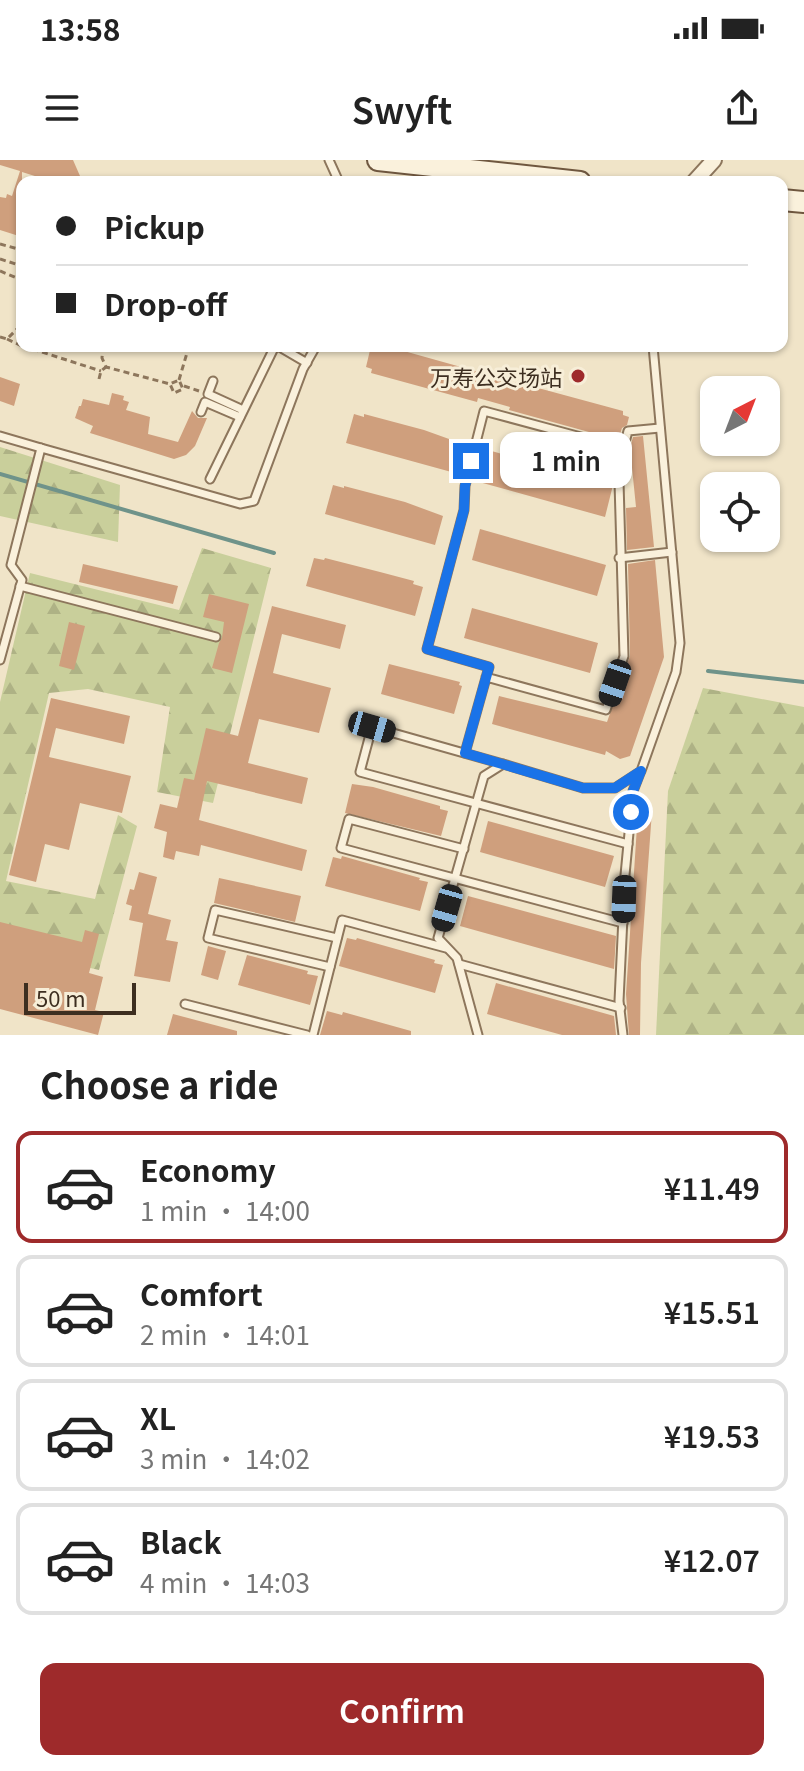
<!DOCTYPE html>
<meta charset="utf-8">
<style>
:root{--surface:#fff;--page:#f6f6f6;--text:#222;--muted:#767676;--line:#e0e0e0;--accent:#9e2a2b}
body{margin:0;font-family:Georgia,"Noto Sans SC",serif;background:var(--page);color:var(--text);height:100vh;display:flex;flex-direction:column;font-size:30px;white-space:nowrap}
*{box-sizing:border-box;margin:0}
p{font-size:26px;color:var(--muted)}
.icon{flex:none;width:44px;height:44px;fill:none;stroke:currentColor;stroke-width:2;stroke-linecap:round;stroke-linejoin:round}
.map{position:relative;height:875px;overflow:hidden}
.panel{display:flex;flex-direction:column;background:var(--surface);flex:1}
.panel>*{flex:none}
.hud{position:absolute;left:16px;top:16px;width:772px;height:176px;border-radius:16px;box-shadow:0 2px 6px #0004;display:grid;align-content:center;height:176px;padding:0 40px;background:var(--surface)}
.needle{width:52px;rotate:42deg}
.fabs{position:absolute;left:700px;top:216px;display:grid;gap:16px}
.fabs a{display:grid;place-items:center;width:80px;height:80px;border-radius:16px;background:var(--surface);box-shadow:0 2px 6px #0004;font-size:40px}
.scale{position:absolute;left:24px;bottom:20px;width:112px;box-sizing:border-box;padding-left:8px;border:4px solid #3d2e20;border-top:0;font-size:22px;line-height:28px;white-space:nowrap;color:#3d2e20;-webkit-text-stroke:6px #f7eed8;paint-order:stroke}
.end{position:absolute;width:36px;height:36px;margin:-18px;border:10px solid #1a73e8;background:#fff;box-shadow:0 0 0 4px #fff}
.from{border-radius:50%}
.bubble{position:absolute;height:56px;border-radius:16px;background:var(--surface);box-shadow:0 2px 6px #0004;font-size:26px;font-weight:600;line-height:56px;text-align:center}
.car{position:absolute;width:24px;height:48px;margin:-24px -12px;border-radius:10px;box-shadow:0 0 6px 2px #0007;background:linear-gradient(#222 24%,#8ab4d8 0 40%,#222 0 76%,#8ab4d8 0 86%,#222 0)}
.hud b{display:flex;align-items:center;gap:28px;height:76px;font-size:30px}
.hud b+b{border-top:2px solid var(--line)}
.hud i{width:20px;height:20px;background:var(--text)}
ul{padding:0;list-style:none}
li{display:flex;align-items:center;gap:24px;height:112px;margin:0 16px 12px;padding:0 24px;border:4px solid var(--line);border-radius:16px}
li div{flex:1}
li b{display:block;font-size:30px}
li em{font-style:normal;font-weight:600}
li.current{border-color:var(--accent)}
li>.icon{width:72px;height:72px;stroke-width:1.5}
h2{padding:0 40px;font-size:36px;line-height:96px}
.cta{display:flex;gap:16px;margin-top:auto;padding:16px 40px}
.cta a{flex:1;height:92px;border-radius:16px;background:var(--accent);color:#fff;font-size:32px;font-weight:600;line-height:92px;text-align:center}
.status{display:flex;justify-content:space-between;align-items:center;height:56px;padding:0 40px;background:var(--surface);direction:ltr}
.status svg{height:22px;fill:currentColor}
header{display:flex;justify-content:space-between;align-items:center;height:104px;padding:0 40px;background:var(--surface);font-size:36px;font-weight:600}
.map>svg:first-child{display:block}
.forest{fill:url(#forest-firs)}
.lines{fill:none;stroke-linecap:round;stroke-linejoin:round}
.stream{stroke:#6f938a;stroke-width:4}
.building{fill:#cf9f7d}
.lane-casing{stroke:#8d765c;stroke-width:11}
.street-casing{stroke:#8d765c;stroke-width:18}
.secondary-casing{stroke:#6f573f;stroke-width:24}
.path{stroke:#8d765c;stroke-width:3;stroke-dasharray:6 4;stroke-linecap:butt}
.lane{stroke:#faf1dc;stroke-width:7}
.street{stroke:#faf1dc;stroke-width:14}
.secondary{stroke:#faf1dc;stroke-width:20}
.route{stroke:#1a73e8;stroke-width:10}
.poi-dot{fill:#9e2a2b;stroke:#f7eed8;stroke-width:3}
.labels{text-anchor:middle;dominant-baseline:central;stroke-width:6;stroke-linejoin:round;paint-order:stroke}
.poi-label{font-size:22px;fill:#3d2e20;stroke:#f7eed8;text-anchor:end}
</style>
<div class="status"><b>13:58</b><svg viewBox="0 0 49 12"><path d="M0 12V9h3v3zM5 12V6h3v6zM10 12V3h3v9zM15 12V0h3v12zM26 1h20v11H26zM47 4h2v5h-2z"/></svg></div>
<header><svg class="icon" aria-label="menu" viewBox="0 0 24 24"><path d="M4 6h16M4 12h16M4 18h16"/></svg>Swyft<svg class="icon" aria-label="share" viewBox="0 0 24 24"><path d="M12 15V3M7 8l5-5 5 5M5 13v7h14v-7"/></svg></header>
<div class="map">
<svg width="804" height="875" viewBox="0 0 804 875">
<defs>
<pattern id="forest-firs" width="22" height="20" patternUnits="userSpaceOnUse" patternTransform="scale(2)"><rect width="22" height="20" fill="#c9cf9b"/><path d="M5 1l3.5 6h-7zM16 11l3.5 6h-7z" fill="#aeb285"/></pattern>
</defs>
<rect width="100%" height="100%" fill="#f0e4c8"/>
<g class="forest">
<path d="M0,287L120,325L118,382L0,356Z"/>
<path d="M202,388L271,408L213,643L157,632L170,547L88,529L49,533L6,721L95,739L118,655L137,666L99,810L0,787V542L30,413L179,450Z"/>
<path d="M703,528L804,547V875H656L668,631Z"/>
</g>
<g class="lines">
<g class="stream">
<path d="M0,314L274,393"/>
<path d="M708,511L804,522"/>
</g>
</g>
<g class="building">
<path d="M0,0H73L80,16L79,22H54L22,12V77L0,70V37L6,38L7,34L12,36L20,11L0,5Z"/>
<path d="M371,186H386L486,214L485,217L503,222L515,225L516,222L623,251V255L629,257L627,265L622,268L618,280L509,250L510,247L503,245L478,238L477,242L371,213L372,209L366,207Z"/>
<path d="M0,217L20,224L14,246L0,241Z"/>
<path d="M112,233L124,236L123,240L129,242L126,250L150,257L148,274L178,282L192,251L198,258H207L195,286L186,295L174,299L90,273L93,266L75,258L79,246H81L83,239L109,245Z"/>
<path d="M354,254L364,257V254L424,270L463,284L455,313L346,283Z"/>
<path d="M643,276L654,387L627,390L626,348L636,347L630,288L633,277Z"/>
<path d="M488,290L613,325L605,357L479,322Z"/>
<path d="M333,325L344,328V326L405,342L443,356L435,385L325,354Z"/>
<path d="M480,369L606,405L597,436L472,400Z"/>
<path d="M314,398L324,400L325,398L380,412L414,421L413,424L423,427L415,456L306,426Z"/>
<path d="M655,400L664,497L630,596L620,599L606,591L605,595L492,564L499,536L607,562L630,496L628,404Z"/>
<path d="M83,404L178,426L173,444L79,422Z"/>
<path d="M209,434L249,444L232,513L212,508L219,483L222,478L224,462L203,457Z"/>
<path d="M272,446L346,465L340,489L282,474L273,513L331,528L319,573L259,559L248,603L308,618L302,644L207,621L199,660L307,690L302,711L201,685L199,696L176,691L174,700L163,697L167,672L154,668L160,644L177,648L184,618L194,620L206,568L238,576Z"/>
<path d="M472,448L598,483L590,513L464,478Z"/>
<path d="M69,462L85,466L74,510L59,506Z"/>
<path d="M389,504L460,522L459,525L462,526L454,554L381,534Z"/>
<path d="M51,538L130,556L124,584L56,568L49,597L131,616L122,653L80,643L69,690L45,684L36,722L9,715Z"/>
<path d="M352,624L373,627L440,646V649L448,651L441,676L345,653Z"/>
<path d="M638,651H652L641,803L640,875H629L626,834Z"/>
<path d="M488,661L614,696L605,727L480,692Z"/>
<path d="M342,696L420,718L419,720L428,722L420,751L325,726L333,697L341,699Z"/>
<path d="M139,712L157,717L148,754L171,760L166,780L178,782L170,822L134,816L143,763L129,760L132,746L126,744L130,729L134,730Z"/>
<path d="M219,718L301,736L295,762L214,743Z"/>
<path d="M468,736L616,776L614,809L460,766Z"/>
<path d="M0,762L82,782L85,770L99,774L89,813L103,817L95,850L104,852L98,875L0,849Z"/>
<path d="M347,778L356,780L357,778L435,800L434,803L443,805L435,833L339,806Z"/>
<path d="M208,786L226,791L218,820L201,815Z"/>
<path d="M247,795L308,811L307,814L318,816L310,845L238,825Z"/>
<path d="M496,823L614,856L616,875H562L487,854Z"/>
<path d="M327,851L342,855L343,852L411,871V875H320Z"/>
<path d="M173,854L237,871V875H167Z"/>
</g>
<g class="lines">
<defs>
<g id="lane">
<path d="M329,0L339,22"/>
<path d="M278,186L307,203"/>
<path d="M213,221L208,234L243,250"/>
<path d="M201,252L205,242L240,257"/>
<path d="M0,276L41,288"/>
<path d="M618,287L624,286L628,271L660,268"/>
<path d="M210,319L275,186"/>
<path d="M619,398L672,392"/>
<path d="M20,426L216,477"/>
<path d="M0,500L22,420L11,405L41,288L240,344L254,341L303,209L316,186"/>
<path d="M465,593L489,507L427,489L464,350L465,326L484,251L618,287L624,496L606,550L486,517"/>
<path d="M503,604L372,567L360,612L628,684"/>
<path d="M464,689L349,659L341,688L623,763"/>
<path d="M459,804L621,848"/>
<path d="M330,807L208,778L215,750L337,778"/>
<path d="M185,844L307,875"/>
<path d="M313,875L342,760L446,788"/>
<path d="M478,875L457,798L438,778L484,616L503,604L583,628H615L641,611L676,512L680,483L653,186"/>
<path d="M623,875L619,841L625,715L633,631L640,613"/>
</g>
<path id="street" d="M694,22L714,0"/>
<g id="secondary">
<path d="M378,0L580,22"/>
<path d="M782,40L804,42"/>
</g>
</defs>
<use href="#lane" class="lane-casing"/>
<use href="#street" class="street-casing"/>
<use href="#secondary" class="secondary-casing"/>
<g class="path">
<path d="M0,84L22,90"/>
<path d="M0,99L22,106"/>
<path d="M0,111L22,120"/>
<path d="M0,177L7,179L22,164"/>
<path d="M7,179L22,186"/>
<path d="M23,186L101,211"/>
<path d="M103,186L102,198L106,207L170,224L179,220L183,229L174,233L170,224"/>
<path d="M99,219L101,211L106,207"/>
<path d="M179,220L189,186"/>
<path d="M184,226L199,231"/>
</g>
<use href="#lane" class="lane"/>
<use href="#street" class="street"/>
<use href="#secondary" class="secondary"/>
</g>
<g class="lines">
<path class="route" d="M471,301L465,326L464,350L427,489L489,507L465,593L583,628H615L641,611L633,631L631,652"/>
</g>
<circle class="poi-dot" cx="578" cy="216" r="8"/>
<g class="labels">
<g class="poi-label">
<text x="562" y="216">万寿公交场站</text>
</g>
</g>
</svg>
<div class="fabs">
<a><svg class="needle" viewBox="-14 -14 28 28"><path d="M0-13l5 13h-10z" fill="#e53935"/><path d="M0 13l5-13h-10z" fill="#767676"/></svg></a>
<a><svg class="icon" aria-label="locate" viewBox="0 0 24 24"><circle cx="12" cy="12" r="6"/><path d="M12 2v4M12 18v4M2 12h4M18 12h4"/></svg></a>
</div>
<div class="scale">50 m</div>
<i class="end from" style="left:631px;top:652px"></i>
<i class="end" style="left:471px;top:301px"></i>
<div class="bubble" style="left:500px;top:272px;width:132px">1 min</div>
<i class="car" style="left:615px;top:523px;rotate:199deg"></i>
<i class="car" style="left:372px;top:567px;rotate:106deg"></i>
<i class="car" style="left:624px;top:739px;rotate:182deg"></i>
<i class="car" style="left:447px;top:748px;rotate:196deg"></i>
<div class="hud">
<b><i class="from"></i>Pickup</b>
<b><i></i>Drop-off</b>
</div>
</div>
<section class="panel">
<h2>Choose a ride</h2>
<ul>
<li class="current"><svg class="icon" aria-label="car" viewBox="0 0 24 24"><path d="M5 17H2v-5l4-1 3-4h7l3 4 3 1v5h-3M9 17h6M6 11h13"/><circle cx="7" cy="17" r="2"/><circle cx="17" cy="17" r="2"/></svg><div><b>Economy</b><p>1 min · 14:00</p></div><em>¥11.49</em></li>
<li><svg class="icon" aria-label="car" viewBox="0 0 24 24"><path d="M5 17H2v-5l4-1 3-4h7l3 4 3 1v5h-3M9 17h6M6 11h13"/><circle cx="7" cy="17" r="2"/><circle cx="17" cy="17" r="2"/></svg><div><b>Comfort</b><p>2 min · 14:01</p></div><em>¥15.51</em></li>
<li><svg class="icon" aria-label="car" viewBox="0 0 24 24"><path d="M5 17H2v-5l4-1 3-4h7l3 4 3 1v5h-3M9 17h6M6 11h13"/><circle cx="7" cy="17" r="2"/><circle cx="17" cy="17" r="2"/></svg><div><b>XL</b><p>3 min · 14:02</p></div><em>¥19.53</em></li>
<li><svg class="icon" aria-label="car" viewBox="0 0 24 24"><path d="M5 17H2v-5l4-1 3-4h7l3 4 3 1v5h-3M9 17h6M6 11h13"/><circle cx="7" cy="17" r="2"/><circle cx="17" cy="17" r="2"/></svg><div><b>Black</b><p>4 min · 14:03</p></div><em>¥12.07</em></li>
</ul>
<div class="cta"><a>Confirm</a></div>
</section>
